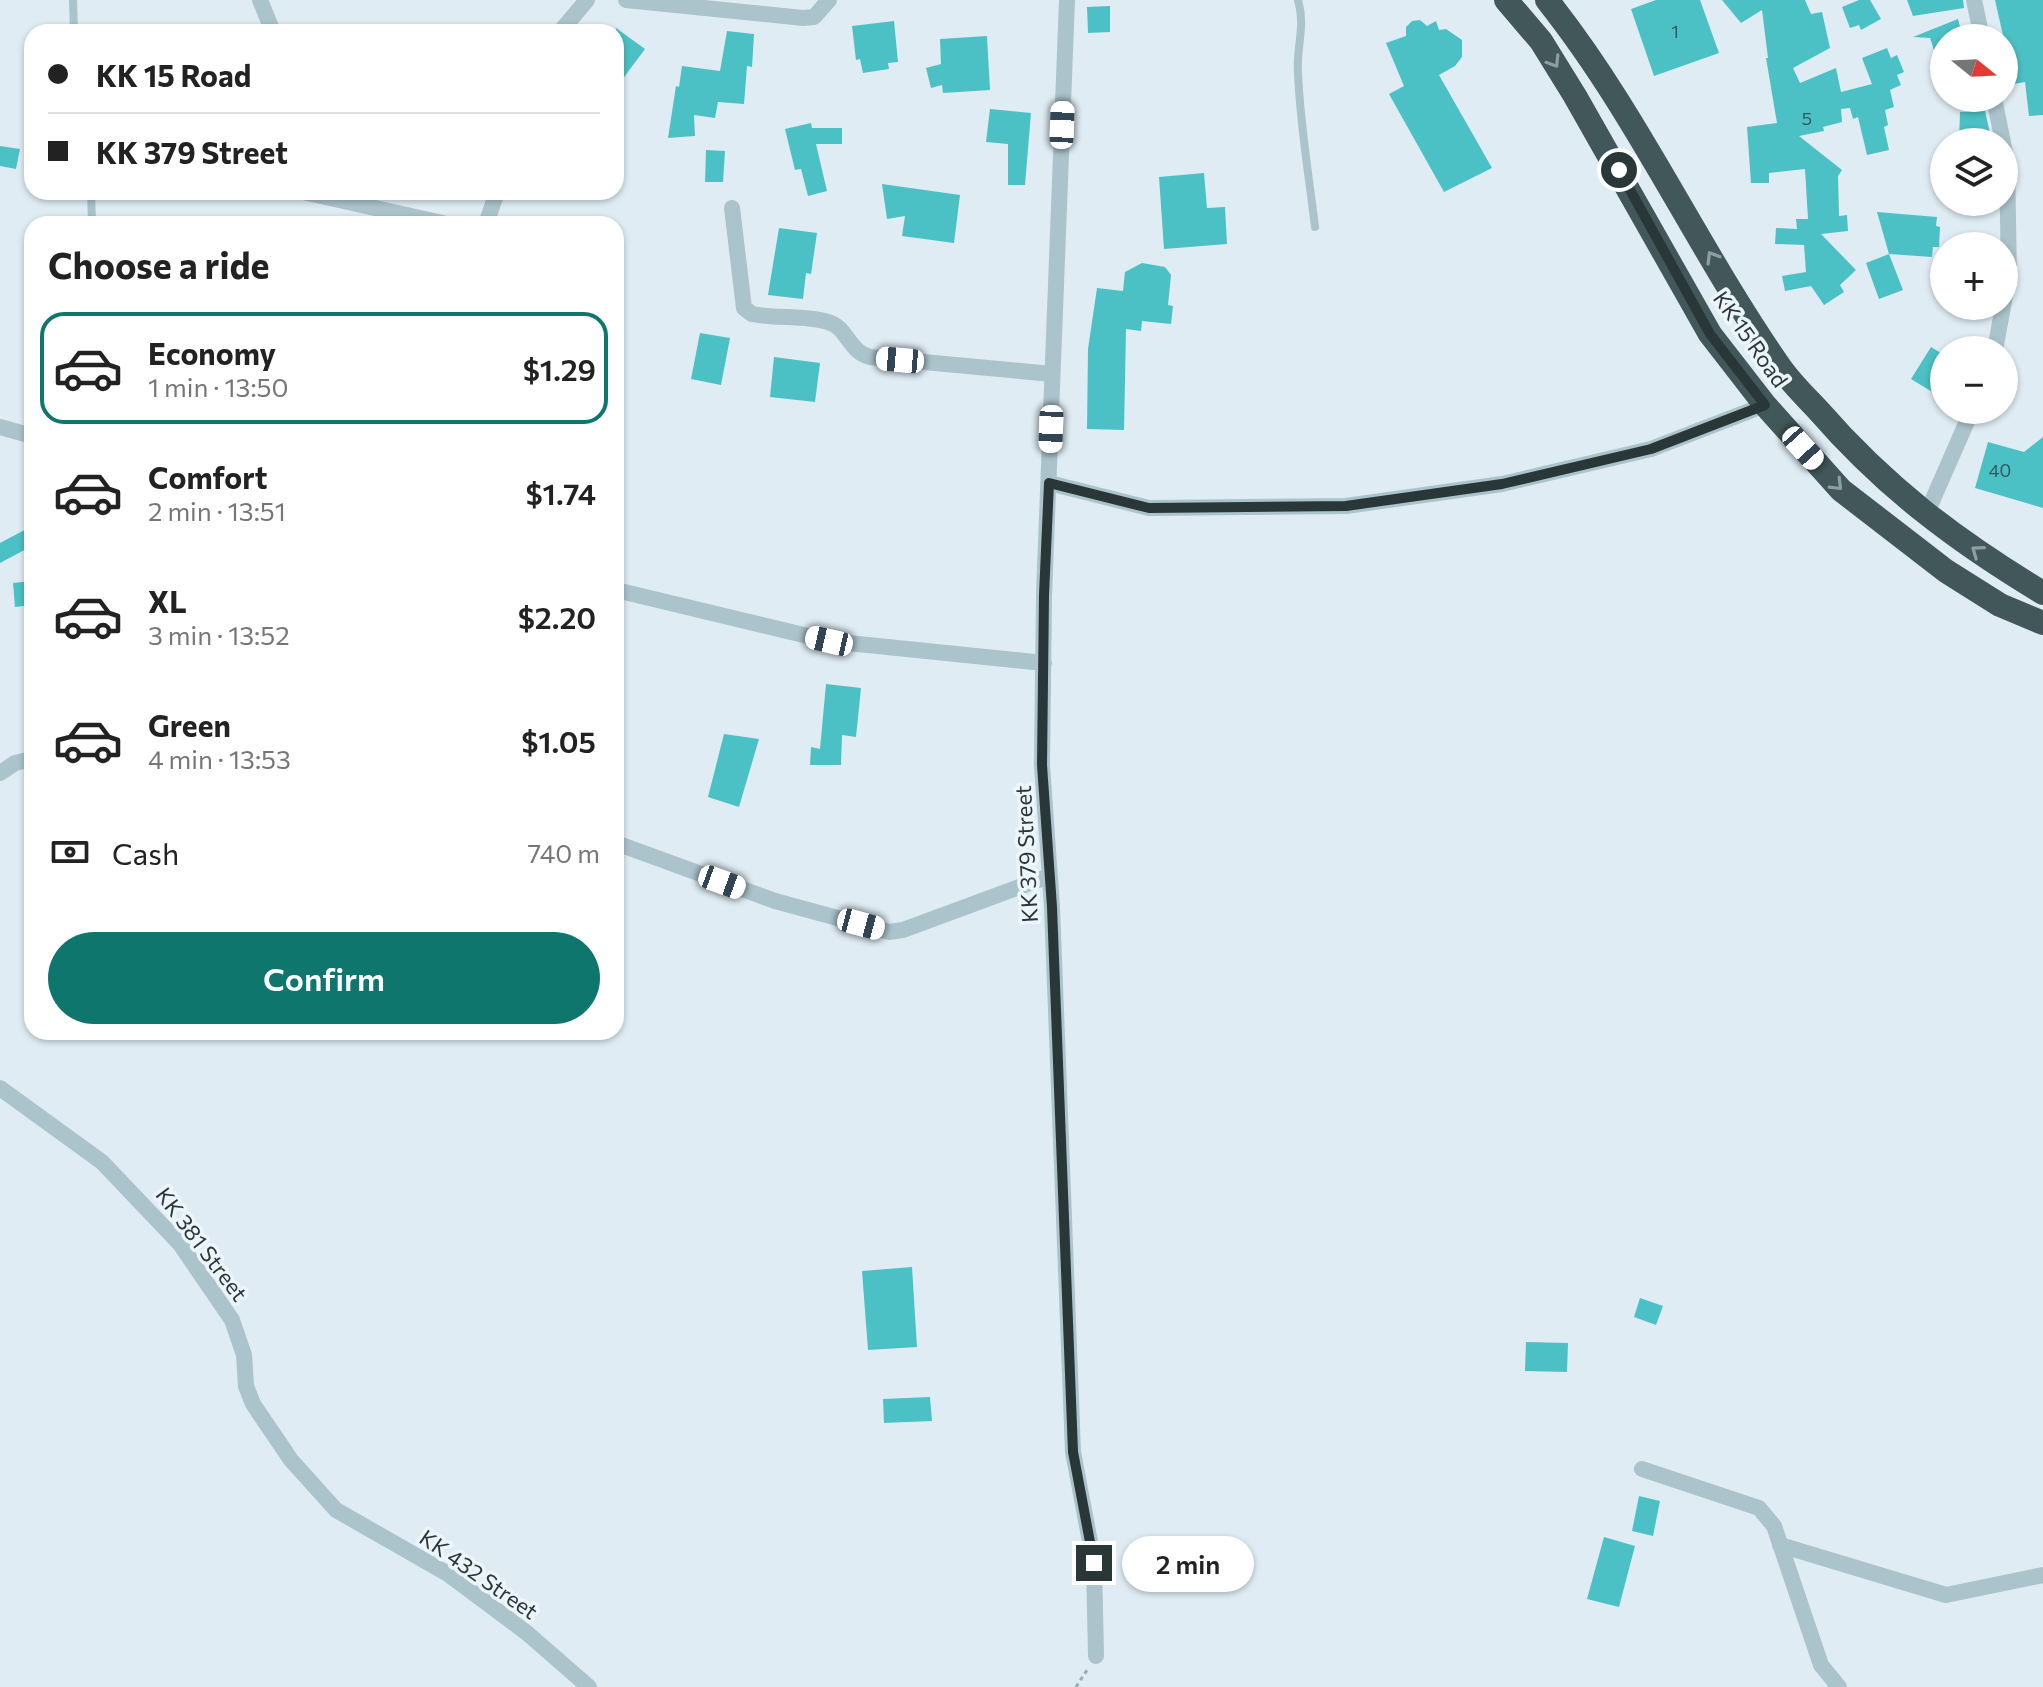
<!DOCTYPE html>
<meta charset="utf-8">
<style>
:root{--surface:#fff;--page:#f2f2f2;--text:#222;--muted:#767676;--line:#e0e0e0;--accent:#0f766e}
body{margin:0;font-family:Commissioner,sans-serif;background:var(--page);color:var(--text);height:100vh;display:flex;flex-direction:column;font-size:30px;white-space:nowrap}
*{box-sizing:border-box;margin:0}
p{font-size:26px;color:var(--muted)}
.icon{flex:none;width:44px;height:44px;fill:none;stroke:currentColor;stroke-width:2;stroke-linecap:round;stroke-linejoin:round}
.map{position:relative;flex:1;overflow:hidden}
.side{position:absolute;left:24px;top:216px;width:600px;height:824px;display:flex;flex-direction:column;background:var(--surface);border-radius:24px;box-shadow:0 2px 6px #0004}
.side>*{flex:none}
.top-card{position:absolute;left:24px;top:24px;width:600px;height:176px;border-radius:24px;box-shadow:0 2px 6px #0004;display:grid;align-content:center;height:176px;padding:0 24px;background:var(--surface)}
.needle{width:52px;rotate:108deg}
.controls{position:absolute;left:1930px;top:24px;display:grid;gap:16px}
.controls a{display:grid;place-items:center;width:88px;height:88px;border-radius:50%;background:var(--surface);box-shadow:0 2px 6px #0004;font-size:40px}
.end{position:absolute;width:36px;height:36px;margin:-18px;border:10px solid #2a3739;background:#fff;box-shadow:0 0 0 4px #fff}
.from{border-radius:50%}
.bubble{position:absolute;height:56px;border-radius:28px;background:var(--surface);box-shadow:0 2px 6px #0004;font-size:26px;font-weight:600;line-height:56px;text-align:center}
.car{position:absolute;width:24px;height:48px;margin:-24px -12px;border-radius:10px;box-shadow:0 0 6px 2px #0007;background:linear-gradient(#fff 24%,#345 0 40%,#fff 0 76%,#345 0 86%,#fff 0)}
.top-card b{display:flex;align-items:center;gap:28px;height:76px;font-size:30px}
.top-card b+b{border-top:2px solid var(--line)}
.top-card i{width:20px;height:20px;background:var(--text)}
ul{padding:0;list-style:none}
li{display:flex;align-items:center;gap:24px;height:112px;margin:0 16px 12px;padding:0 8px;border:4px solid transparent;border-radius:24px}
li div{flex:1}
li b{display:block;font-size:30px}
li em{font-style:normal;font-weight:600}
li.current{border-color:var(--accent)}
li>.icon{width:72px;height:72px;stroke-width:1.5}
h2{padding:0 24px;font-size:36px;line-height:96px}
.pay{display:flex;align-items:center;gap:20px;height:88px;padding:0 24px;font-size:30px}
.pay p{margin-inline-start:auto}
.button{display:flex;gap:16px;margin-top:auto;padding:16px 24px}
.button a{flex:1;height:92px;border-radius:48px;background:var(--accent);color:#fff;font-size:32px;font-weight:600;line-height:92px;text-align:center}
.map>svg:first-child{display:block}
.building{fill:#4bc1c5}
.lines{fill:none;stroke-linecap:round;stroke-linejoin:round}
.path{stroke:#95afb7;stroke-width:3;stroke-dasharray:4 4;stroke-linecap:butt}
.lane{stroke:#abc3cb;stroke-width:8}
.street{stroke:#abc3cb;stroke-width:16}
.highway{stroke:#41575a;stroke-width:24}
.oneway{stroke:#8e9ea2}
.route{stroke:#2a3739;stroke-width:10}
.labels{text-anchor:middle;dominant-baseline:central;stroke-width:7;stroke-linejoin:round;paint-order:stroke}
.number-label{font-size:18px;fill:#325a5c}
.street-label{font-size:22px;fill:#2a3739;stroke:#ecf5fa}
</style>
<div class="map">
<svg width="2043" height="1687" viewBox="0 0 2043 1687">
<rect width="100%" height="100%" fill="#dfecf3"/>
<g class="building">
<path d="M1656,0H1700L1719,53L1654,76L1631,9Z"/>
<path d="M1722,0H1805L1811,14L1822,12L1830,48L1793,68L1800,83L1836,68L1841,92L1872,84L1862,58L1887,48L1891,58L1897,55L1904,72L1897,75L1901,85L1890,90L1894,107L1885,110L1888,125L1884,127L1889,150L1867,155L1858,117L1853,119L1850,108L1841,109L1842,122L1823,127L1824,131L1799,136L1842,170L1838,176L1839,216L1847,215L1848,231L1821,234L1856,270L1840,285L1844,292L1824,305L1811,286L1785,291L1782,276L1806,272L1804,245L1775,244L1776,228L1797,229L1796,219H1808L1805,169L1769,173V183H1751L1747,127L1777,123L1766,58H1768L1762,10L1741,23Z"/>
<path d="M1859,0H1870L1881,19L1861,30L1859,25L1850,28L1842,7Z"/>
<path d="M1907,0H1963L1964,8L1913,16Z"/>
<path d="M1995,0H2043V115L2029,116L2025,82L2014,84Z"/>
<path d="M1110,6V32L1088,33L1087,7Z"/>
<path d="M1958,19L1963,38H1944V71H1941L1930,38L1913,37Z"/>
<path d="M1420,20L1427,26L1436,21L1439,30L1446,29L1462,40V57L1455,66L1439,75L1492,168L1444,192L1389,94L1404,86L1386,43L1406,36V27L1412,21Z"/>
<path d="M894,21L898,62L888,63L889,69L863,73L860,59L856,60L852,26Z"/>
<path d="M616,28L645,49L616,88Z"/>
<path d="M727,31L754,34L752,67L747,66L744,104L718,102L715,118L694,115L695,136L668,138L676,86L679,87L682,66L720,71Z"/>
<path d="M987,36L990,90L943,93L942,85L931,88L926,68L941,64L940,39Z"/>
<path d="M990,109L1031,113L1025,185H1008V144L986,142Z"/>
<path d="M1985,111L1992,142H1959L1960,112Z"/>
<path d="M811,123L812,128H842V144H816L827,191L808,196L801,169L795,170L785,129Z"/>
<path d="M0,146L20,149L16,169L0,166Z"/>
<path d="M706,150L725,151L723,182H705Z"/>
<path d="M1204,173L1207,208L1225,207L1227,244L1164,249L1159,177Z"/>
<path d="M882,184L960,195L954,243L902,236L905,216L887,219Z"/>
<path d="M1877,212L1937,217L1936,226L1940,227L1939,247H1933L1932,257L1889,254L1903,290L1879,299L1866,263L1889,254Z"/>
<path d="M779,228L817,233L811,274L806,273L803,299L768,295Z"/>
<path d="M1142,263L1165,267L1171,275L1168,305L1173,306L1171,324L1142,321L1141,331L1126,329L1124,430L1087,429L1088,349L1097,288L1123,291L1125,272Z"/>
<path d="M700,333L730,338L721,385L691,379Z"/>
<path d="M1931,347L1944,355V388L1939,396L1911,379Z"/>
<path d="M774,357L820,363L815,402L770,397Z"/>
<path d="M2043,437V508L1975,488L1988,442L2024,452Z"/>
<path d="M32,526V546L0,563V543Z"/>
<path d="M32,581V605L15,607L13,583Z"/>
<path d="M826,684L861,688L856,737L842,735L841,765H810L811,747L820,749Z"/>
<path d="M724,734L759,739L739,807L708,797Z"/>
<path d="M912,1267L917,1347L868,1350L862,1271Z"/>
<path d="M1640,1298L1663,1306L1656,1325L1634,1317Z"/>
<path d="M1526,1342L1568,1343L1567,1372L1525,1371Z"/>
<path d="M930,1397L932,1421L884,1423L883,1399Z"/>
<path d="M1639,1496L1660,1501L1653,1536L1632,1531Z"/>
<path d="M1604,1537L1635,1546L1619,1607L1587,1599Z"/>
</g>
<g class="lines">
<path class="path" d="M1076,1687L1087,1670"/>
<g class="lane">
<path d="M73,0L74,32"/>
<path d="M1298,0C1306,26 1296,47 1298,73C1300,124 1309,176 1315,227"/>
<path d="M91,192L92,224"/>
</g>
<g class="street">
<path d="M260,0L273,32"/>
<path d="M626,0L803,18L814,17L829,0"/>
<path d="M1067,0L1044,595L1042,765L1052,907L1073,1452L1094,1563L1096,1656"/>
<path d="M1974,0L1982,38"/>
<path d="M560,32L587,0"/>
<path d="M1994,98L2003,142"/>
<path d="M303,192L447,224"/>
<path d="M732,208L744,308L752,314C776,319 804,315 828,322C847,327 849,352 870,357L1052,374"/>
<path d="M486,224L497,192"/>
<path d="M1995,350L2009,274L2007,163L2004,147"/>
<path d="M0,427L32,436"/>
<path d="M1049,483L1149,508L1346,506L1502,484L1651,449L1765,405"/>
<path d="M1926,515L1972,410"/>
<path d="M616,590L829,641L1044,663"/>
<path d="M0,773L15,763L32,759"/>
<path d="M616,843L775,901L889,932L903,930L1049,876"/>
<path d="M0,1088L102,1162L180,1244L232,1320L244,1355L246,1386L253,1404L291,1460L336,1510L448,1574L527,1633L589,1687"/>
<path d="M1642,1469L1759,1508L1774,1526L1821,1665L1839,1687"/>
<path d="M1780,1545L1946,1595L2043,1575"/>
</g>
<g class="highway">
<path d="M1506,0L1541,41L1575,96L1710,334L1765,405L1841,490L1946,571L2000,605L2043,623"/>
<path d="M1547,0C1637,113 1696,246 1778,364C1789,381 1804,395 1818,410C1885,487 1955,540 2043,593"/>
</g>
</g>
<defs><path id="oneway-chevron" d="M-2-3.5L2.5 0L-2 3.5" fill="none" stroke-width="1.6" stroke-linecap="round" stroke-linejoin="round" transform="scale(2)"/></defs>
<g class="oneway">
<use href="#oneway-chevron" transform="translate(1554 62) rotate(58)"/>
<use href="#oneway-chevron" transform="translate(1712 257) rotate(-121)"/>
<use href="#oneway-chevron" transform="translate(1837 485) rotate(45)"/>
<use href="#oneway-chevron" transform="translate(1977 551) rotate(-144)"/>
</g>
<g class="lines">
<path class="route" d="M1094,1563L1073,1452L1052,907L1042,765L1044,595L1049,483L1149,508L1346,506L1502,484L1651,449L1765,405L1710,334L1619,170"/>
</g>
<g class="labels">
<g class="number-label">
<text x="1675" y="31">1</text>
<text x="1807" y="118">5</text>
<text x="2000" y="470">40</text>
</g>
<g class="street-label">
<text transform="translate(1751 339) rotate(55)">KK 15 Road</text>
<text transform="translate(1026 854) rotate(-93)">KK 379 Street</text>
<text transform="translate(202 1244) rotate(53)">KK 381 Street</text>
<text transform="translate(479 1574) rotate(35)">KK 432 Street</text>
</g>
</g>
</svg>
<div class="controls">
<a><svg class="needle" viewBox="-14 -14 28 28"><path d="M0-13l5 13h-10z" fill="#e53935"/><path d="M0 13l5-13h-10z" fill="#767676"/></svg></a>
<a><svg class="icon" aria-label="layers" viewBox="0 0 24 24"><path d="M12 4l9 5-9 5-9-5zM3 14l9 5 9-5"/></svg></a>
<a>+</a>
<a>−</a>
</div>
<i class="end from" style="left:1619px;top:170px"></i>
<i class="end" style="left:1094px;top:1563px"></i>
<div class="bubble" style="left:1122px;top:1536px;width:132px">2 min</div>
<i class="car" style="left:1062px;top:125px;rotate:2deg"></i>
<i class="car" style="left:900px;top:360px;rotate:275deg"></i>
<i class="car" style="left:1051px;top:429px;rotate:182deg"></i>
<i class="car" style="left:1803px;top:448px;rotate:138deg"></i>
<i class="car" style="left:829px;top:641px;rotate:283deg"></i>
<i class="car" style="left:722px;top:882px;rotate:110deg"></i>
<i class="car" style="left:861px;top:924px;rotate:105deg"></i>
<div class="top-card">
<b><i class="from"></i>KK 15 Road</b>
<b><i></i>KK 379 Street</b>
</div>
<section class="side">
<h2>Choose a ride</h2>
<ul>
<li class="current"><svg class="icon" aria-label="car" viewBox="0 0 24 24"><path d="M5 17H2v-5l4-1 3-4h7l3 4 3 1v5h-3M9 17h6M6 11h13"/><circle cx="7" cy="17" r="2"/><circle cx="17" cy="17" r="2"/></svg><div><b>Economy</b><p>1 min · 13:50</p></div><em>$1.29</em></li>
<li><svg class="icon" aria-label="car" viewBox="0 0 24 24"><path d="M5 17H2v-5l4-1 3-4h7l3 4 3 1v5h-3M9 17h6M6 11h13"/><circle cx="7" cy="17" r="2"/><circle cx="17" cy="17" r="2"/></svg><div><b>Comfort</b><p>2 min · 13:51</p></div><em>$1.74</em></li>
<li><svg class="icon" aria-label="car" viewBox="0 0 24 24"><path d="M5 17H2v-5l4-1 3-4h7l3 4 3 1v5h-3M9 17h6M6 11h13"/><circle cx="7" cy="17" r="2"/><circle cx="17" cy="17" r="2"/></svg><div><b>XL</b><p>3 min · 13:52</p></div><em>$2.20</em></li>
<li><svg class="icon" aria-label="car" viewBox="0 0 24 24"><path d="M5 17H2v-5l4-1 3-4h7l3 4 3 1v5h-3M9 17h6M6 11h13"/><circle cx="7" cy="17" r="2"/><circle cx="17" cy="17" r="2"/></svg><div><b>Green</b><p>4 min · 13:53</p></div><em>$1.05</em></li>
</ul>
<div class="pay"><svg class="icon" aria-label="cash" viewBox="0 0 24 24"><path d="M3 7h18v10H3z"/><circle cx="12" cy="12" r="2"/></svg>Cash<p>740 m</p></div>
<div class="button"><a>Confirm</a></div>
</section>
</div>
